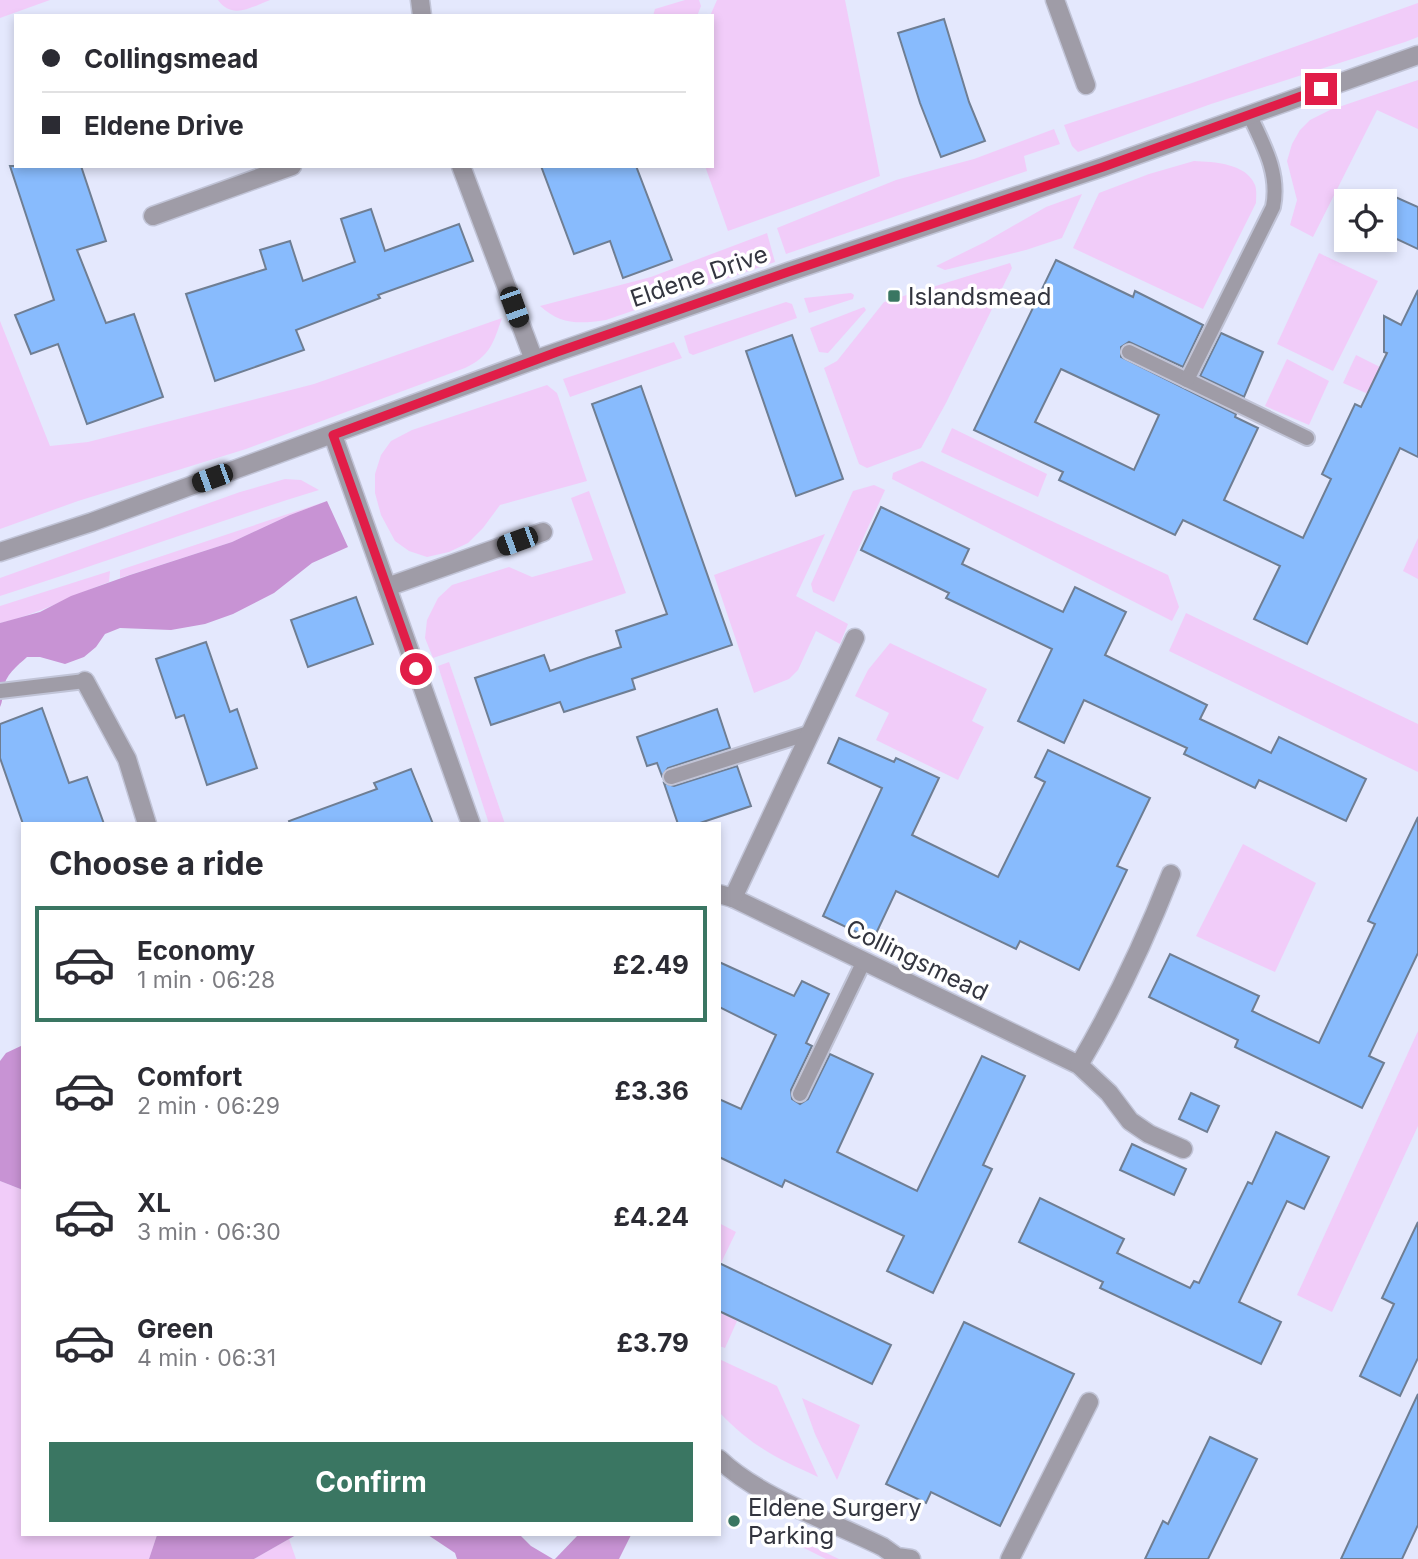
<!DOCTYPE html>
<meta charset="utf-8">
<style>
:root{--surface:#fff;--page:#f7f7f7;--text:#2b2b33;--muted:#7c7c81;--line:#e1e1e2;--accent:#3a7662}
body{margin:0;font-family:Inter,sans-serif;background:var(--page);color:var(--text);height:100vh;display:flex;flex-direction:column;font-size:26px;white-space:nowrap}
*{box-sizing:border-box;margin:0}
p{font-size:23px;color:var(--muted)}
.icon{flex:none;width:38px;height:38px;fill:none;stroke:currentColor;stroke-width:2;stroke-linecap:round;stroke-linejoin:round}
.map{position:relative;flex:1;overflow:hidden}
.side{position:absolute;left:21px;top:822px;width:700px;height:714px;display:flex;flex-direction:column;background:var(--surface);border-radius:0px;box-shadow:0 4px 10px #0003}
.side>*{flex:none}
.banner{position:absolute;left:14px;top:14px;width:700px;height:154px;border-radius:0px;box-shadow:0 4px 10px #0003;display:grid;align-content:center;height:154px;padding:0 28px;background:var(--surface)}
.controls{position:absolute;left:1334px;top:189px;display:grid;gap:14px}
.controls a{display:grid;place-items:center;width:63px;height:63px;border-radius:0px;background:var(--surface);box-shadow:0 4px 10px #0003;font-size:35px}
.end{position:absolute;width:32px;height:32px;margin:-16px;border:9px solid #e11d48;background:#fff;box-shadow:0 0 0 4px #fff}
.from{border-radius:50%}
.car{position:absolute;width:21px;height:42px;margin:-21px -10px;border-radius:9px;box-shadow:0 0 5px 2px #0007;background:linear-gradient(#222 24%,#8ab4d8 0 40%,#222 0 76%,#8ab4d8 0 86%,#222 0)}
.banner b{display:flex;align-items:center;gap:24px;height:66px;font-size:26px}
.banner b+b{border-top:2px solid var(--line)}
.banner i{width:18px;height:18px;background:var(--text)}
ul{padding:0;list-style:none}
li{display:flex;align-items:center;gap:21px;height:116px;margin:0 14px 10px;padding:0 14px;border:4px solid transparent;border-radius:0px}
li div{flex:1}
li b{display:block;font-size:26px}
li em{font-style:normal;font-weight:700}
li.current{border-color:var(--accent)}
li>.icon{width:63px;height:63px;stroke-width:1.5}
h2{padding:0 28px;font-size:32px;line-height:84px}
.cta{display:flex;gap:14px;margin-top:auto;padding:14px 28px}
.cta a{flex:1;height:80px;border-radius:0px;background:var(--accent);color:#fff;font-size:28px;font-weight:700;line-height:80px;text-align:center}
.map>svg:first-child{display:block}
.green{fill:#f1ccf9}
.forest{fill:#c893d4}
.building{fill:#88bbfd;stroke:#6f7e93;stroke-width:2;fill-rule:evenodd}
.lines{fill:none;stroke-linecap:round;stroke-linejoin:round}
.lane-casing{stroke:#c1c4d7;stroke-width:18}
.street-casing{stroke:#c1c4d7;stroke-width:21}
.lane{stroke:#9f9ca7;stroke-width:14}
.street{stroke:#9f9ca7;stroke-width:18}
.route{stroke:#e11d48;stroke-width:9}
.poi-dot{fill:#3a7662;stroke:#fff;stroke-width:2.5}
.labels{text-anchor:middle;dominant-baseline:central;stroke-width:7;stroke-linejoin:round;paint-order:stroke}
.street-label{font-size:24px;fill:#33353f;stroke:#fff}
.poi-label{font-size:24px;fill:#33353f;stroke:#fff;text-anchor:start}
</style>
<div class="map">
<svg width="1418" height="1559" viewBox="0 0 1418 1559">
<rect width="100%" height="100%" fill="#e4e8fd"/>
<g class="green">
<path d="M0,0H50L0,18Z"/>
<path d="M218,0H270C252,7 232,20 218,0Z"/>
<path d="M685,0H699L701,6L697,16H653L655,9Z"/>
<path d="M717,0H845L880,176L728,231L705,166H712V16H710Z"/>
<path d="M1418,3V37L1405,42L1211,104L1078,152L1072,146L1064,125L1192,83Z"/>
<path d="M1418,80V129L1377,110L1313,237L1290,225L1297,200L1287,161L1292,144L1300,130L1310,120L1330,110Z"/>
<path d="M1054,129L1060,144L1024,156L1027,171L786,254L777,228L896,180L974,159Z"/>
<path d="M1194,161C1214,162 1246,163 1255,185C1257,190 1256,198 1256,203L1203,309L1073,248L1099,193L1149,174Z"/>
<path d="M1082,194L1062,238L1026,250L945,270L936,266L985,242L1046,207Z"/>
<path d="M767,233L775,262L606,320C579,324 561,325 540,306L651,277Z"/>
<path d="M1319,253L1378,281L1333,371L1277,344Z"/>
<path d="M1010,263L1012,268L946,403L921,448L867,468L859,464L824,368L837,361L884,302Z"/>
<path d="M851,293L854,295L853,299L809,313L804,298Z"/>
<path d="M786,302L792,304L797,318L693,355L689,353L684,336Z"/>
<path d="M864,307L866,310L828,353L819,352L810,328Z"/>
<path d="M502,318C493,344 490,356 465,368L246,449L78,501L0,529V321L50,446L88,442L314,384Z"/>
<path d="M674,342L682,358L570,397L563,379Z"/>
<path d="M1356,355L1418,386L1368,394L1343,383Z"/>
<path d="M1287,359L1329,381L1309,425L1265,406Z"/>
<path d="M547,385L557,393L587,481L500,505L483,528L468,543L449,552L427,557L409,551L395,541L381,515L375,493V474L381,455L391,441L412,430Z"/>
<path d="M952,428L1047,474L1038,497L941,452Z"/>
<path d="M922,461L1168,575L1179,607L1172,621L892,479L893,473Z"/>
<path d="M285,479L301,480L319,490C212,523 107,562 0,596V578L240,492Z"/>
<path d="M874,485L885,490L834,602L813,592L811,584L853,491Z"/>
<path d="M589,491L626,593L433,658L425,638L427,620L438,598L452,585L509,567L532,577L593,560L571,498Z"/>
<path d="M327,501L290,515L232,542L120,578V570Z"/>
<path d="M825,534L796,596L848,624L840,644L816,631L798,670L789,679L754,693L714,575Z"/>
<path d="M1418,538V579L1403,571Z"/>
<path d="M110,571L109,582C72,595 38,615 0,623V606Z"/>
<path d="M1186,613L1418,724V772L1169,651Z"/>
<path d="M890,643L987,689L972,721L984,727L958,780L876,740L889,713L855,696L868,670Z"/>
<path d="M449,662L505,824H489L438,666Z"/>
<path d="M1243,844L1316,883L1275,972L1196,936Z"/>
<path d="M1418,1031V1126L1332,1312L1297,1295Z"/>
<path d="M0,1181L23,1190V1535H157L149,1559H0Z"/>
<path d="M719,1223L736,1232L719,1267Z"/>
<path d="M719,1312L737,1321L725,1348L719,1346Z"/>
<path d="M719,1359L777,1386L818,1477C778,1459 751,1446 720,1413Z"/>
<path d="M802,1398L860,1425L837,1480L815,1434Z"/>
<path d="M788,1535L839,1559H826L786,1539Z"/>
<path d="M289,1539L296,1559H254Z"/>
</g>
<g class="forest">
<path d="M327,501L348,547L312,563L274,593L233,614L205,624L171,630L120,628L105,634L96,647L84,657L65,664L40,657H27C17,666 5,675 3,690C2,697 3,701 0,707V623L40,612L71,596L130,575L232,542L290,515Z"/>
<path d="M23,1045V1190L0,1181V1061L6,1053Z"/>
<path d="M157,1535H296L254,1559H149Z"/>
<path d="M428,1535H520L531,1546L553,1559H457L455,1553Z"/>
<path d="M578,1535H631L619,1559H555Z"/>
</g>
<g class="building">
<path d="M944,19L969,102L985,141L941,157L920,103L898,33Z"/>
<path d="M10,166H81L106,241L77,250L106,323L134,314L163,397L87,424L58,344L31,354L15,315L54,300Z"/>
<path d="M541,166H636L672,260L623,278L610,241L574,254Z"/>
<path d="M1384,192L1418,207V249L1384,233Z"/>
<path d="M371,209L385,251L459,224L473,261L378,295L380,298L296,330L304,350L215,381L186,294L266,269L260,250L290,241L303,281L355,262L341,219Z"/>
<path d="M1056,260L1133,297L1135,291L1203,325L1183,367L1129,342L1121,347V357L1236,414L1235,417L1258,428L1224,500L1303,538L1331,479L1322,474L1355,404L1361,407L1387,353L1384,352V316L1401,325L1418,290V457L1400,448L1307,644L1254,619L1280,566L1183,520L1175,535L1059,480L1063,472L974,430ZM1061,369L1159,415L1134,470L1035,422Z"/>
<path d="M1221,333L1263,352L1244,397L1200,376Z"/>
<path d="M792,335L843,479L796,496L746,351Z"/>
<path d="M641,386L732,645L632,679L635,689L564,712L560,702L491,725L475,678L544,655L550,671L587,658L621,647L616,631L667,614L592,404Z"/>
<path d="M881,507L969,549L962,564L1063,612L1075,587L1126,612L1105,655L1207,705L1200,719L1236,736L1271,753L1279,737L1366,779L1346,821L1259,780L1255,788L1184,754L1187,748L1084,700L1064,743L1018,721L1052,649L946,598L949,593L861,550Z"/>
<path d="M356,597L373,644L308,667L291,620Z"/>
<path d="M206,642L230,712L237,709L257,768L207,785L184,715L176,718L156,659Z"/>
<path d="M42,708L69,783L87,777L104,824H23L0,758V724Z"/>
<path d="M717,709L730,748L668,768L662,776L657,763L647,766L637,737Z"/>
<path d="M839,738L894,762L896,758L939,778L912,835L998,877L1045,782L1035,777L1048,750L1150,798L1117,866L1127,870L1079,970L1020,941L1016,949L896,891L873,940L823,916L882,788L828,763Z"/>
<path d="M737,766L751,806L697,824H678L664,783L674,786Z"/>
<path d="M411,769L433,824H290L289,821L377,789L374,783Z"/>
<path d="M1418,817V953L1369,1056L1384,1063L1362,1108L1235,1047L1238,1040L1149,997L1170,954L1259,996L1252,1011L1319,1043L1375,924L1368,921Z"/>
<path d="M719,962L794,996L802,981L829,994L806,1043L812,1046L791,1090L792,1099L800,1104L808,1099L830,1054L873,1074L837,1152L917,1191L982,1056L1025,1076L983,1165L992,1169L933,1293L887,1271L904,1236L785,1180L782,1187L719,1157V1099L741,1109L776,1035L719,1007Z"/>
<path d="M1191,1093L1219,1106L1207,1132L1179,1119Z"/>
<path d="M1276,1132L1329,1157L1304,1209L1287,1201L1239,1302L1281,1322L1261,1364L1100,1288L1103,1282L1019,1242L1040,1198L1124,1239L1117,1253L1190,1288L1194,1281L1199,1283L1248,1182L1252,1184Z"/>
<path d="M1132,1144L1186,1169L1174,1195L1120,1170Z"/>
<path d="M1418,1222V1358L1400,1396L1360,1376L1394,1304L1382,1298Z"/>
<path d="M719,1263L891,1345L872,1384L719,1311Z"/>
<path d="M964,1322L1074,1374L1000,1526L931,1492L926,1503L886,1484Z"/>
<path d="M1418,1394V1525L1402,1559H1341Z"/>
<path d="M1210,1437L1257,1459L1208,1559H1145L1163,1521L1168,1524Z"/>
</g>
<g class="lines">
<defs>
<g id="lane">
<path d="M1129,352L1307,438"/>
<path d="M1187,380L1273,207C1280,173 1263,144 1249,114"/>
<path d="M0,691L85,681"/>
<path d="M671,777L812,732"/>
<path d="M800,1094L864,961"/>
</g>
<g id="street">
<path d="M420,0L422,16"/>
<path d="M1055,0L1086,85"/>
<path d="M461,166L534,360"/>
<path d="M153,216L292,166"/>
<path d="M333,435L471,824"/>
<path d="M0,552L92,522L534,360L788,272L1103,167L1418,55"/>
<path d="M387,587L543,532"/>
<path d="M85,681L127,759L147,824"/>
<path d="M719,894L733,898L1079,1065L1109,1093L1130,1121L1149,1134L1183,1149"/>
<path d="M733,898L855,638"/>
<path d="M1079,1065C1115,1004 1145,940 1171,874"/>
<path d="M719,1459C761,1499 831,1521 883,1547L897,1557L911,1559"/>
<path d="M1010,1559L1089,1402"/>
</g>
</defs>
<use href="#lane" class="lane-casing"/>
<use href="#street" class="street-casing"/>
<use href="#lane" class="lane"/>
<use href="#street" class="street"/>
</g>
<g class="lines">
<path class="route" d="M416,669L333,435L557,352L788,272L1103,167L1321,89"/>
</g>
<g class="poi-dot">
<rect x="887" y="289" width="14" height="14" rx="3.5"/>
<circle cx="734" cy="1521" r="7"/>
</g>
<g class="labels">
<g class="street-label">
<text transform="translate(699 276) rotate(-19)">Eldene Drive</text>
<text transform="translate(917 960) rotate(26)">Collingsmead</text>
</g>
<g class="poi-label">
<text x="908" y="296">Islandsmead</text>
<text x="748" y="1507">Eldene Surgery<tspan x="748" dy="28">Parking</tspan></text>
</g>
</g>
</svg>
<div class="controls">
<a><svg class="icon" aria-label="locate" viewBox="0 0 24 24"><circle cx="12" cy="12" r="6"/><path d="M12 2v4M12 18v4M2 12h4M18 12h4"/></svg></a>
</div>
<i class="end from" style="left:416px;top:669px"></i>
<i class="end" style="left:1321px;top:89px"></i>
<i class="car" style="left:514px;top:307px;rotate:160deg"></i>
<i class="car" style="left:212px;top:478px;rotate:250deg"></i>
<i class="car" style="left:517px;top:541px;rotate:250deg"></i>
<div class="banner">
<b><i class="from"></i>Collingsmead</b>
<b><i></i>Eldene Drive</b>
</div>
<section class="side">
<h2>Choose a ride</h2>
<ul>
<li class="current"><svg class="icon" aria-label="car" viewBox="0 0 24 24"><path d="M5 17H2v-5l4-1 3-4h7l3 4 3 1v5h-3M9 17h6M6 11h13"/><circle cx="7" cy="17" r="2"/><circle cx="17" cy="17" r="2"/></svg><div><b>Economy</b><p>1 min · 06:28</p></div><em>£2.49</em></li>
<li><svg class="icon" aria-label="car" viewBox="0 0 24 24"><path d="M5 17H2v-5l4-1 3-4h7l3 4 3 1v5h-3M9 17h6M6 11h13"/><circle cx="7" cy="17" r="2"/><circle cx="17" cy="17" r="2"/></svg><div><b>Comfort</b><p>2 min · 06:29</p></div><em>£3.36</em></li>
<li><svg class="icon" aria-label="car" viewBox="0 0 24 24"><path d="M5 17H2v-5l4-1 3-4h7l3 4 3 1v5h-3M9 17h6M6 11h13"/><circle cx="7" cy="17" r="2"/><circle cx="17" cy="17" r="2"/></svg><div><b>XL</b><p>3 min · 06:30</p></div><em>£4.24</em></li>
<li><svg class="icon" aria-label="car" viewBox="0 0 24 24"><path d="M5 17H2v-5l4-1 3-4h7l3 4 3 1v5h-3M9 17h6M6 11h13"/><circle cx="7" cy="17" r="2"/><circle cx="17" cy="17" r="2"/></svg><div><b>Green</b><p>4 min · 06:31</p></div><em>£3.79</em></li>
</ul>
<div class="cta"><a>Confirm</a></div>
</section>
</div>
